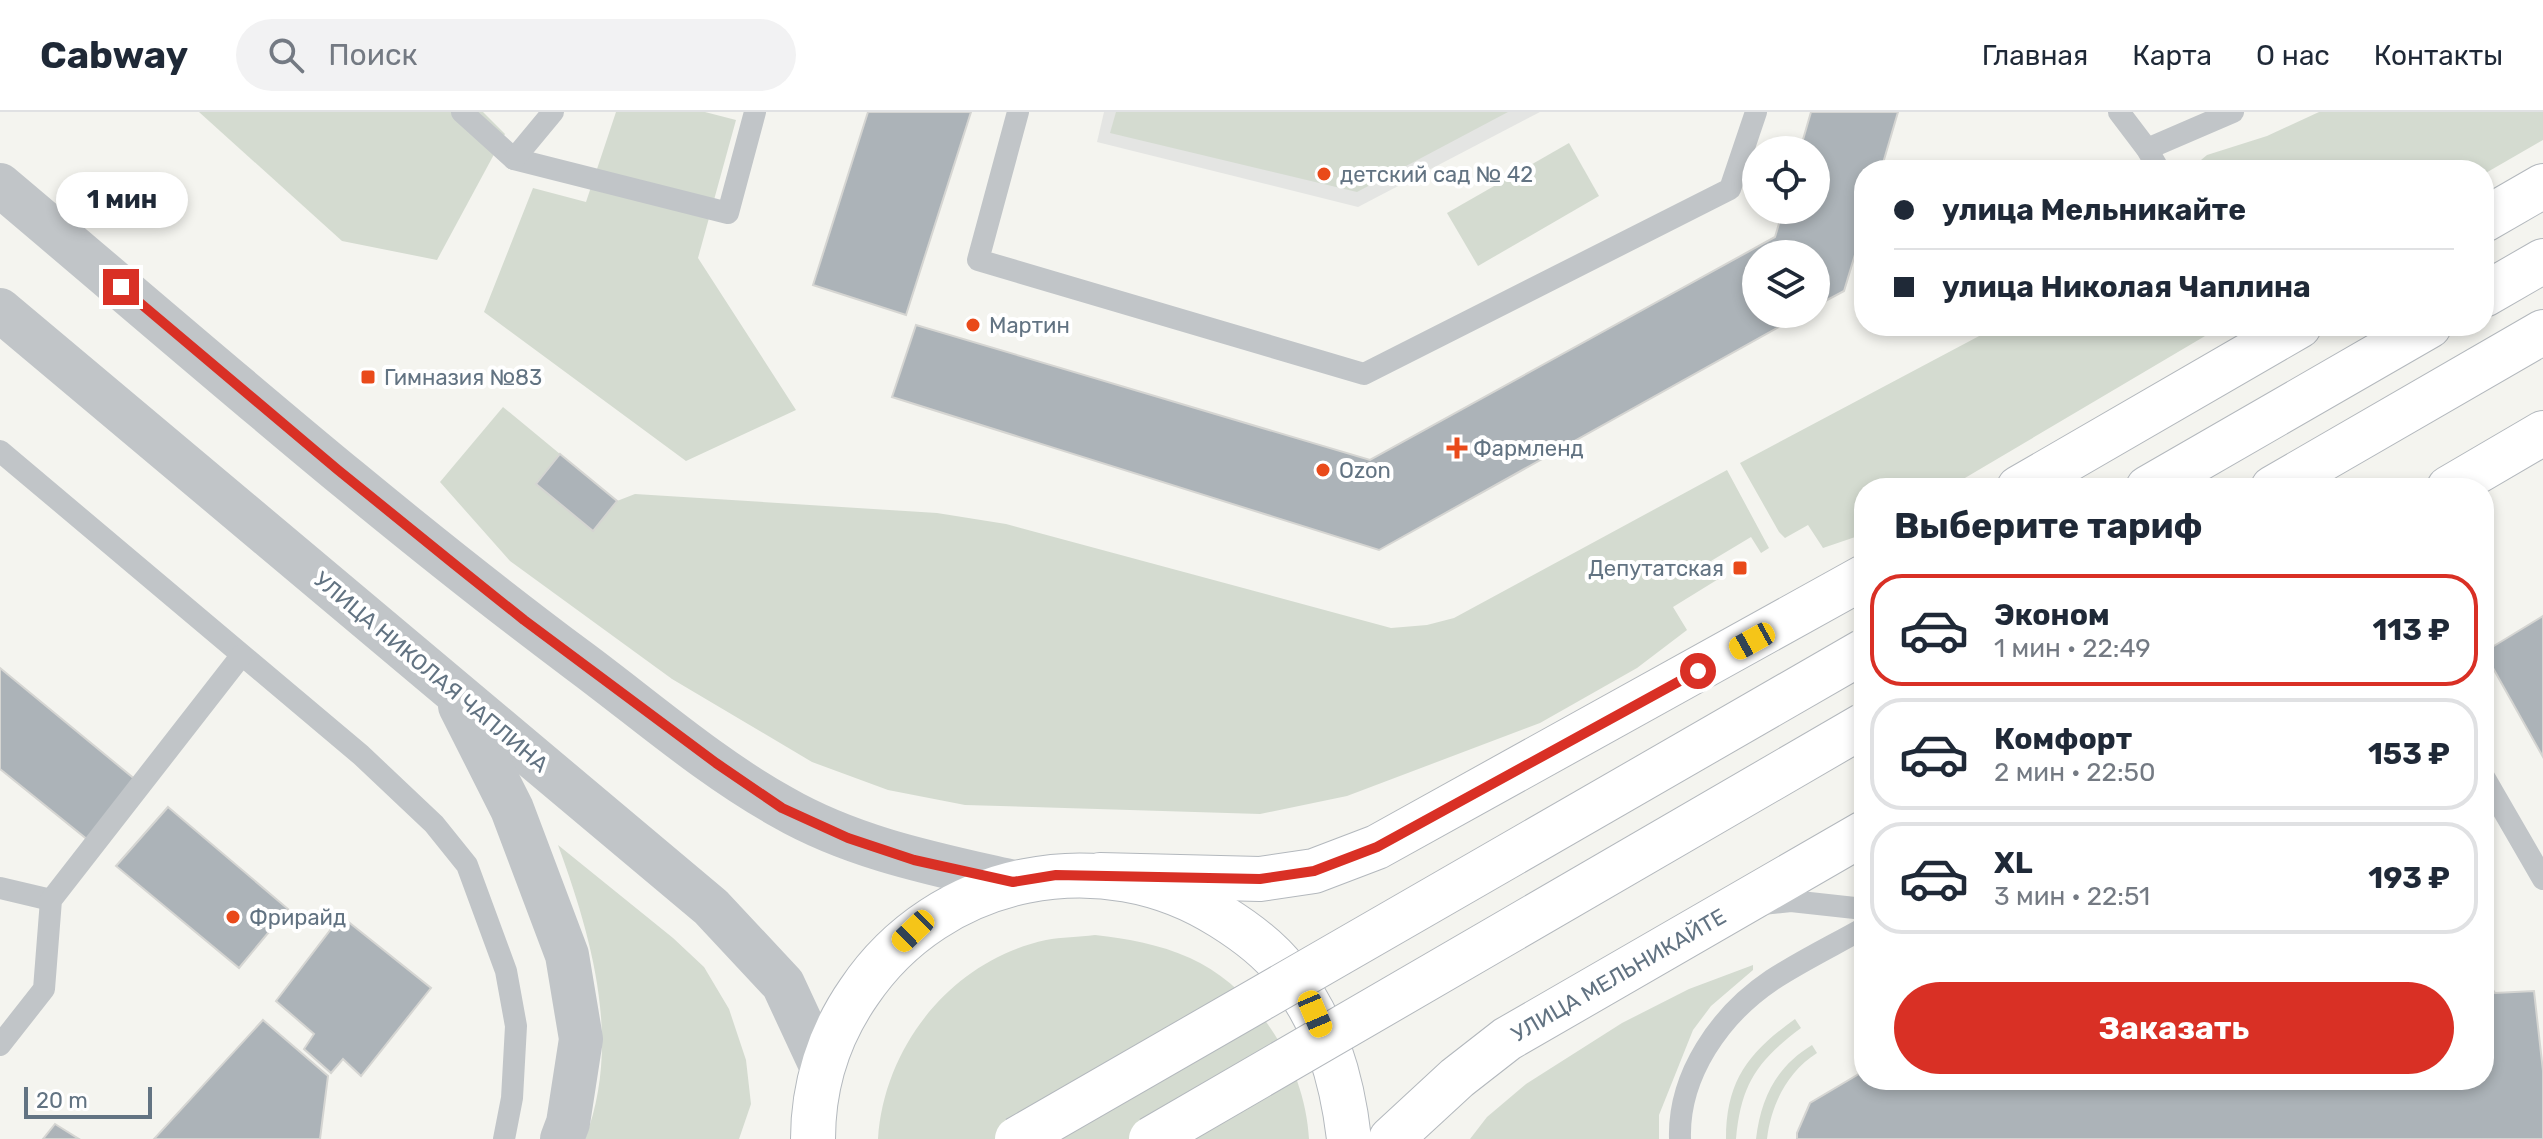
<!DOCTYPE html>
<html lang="ru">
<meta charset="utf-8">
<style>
:root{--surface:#fff;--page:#f2f2f3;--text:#1f2937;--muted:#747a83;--line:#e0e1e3;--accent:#d93025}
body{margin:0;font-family:Rubik,sans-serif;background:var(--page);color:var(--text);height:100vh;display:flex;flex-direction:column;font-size:30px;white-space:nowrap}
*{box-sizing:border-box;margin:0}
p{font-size:26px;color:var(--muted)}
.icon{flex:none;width:44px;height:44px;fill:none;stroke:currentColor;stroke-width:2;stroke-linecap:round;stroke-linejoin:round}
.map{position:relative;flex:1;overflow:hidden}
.side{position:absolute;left:1854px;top:366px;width:640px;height:612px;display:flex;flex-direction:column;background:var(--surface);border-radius:32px;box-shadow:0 4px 12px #0003}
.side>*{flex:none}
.banner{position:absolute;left:1854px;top:48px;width:640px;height:176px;border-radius:32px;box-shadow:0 4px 12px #0003;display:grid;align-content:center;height:176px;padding:0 40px;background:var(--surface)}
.buttons{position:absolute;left:1742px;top:24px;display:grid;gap:16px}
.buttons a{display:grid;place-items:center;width:88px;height:88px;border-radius:50%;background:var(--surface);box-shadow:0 4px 12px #0003;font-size:40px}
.scale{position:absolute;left:24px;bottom:20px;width:128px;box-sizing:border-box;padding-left:8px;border:4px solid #627382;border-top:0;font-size:22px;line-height:28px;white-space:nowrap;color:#627382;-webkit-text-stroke:6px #fff;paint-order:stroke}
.end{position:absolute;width:36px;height:36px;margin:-18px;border:10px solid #d93025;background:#fff;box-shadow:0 0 0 4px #fff}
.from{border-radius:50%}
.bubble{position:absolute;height:56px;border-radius:28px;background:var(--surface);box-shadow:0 4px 12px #0003;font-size:26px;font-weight:700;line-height:56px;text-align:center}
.car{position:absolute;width:24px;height:48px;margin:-24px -12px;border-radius:10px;box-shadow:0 0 6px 2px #0007;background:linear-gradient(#f5c518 24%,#345 0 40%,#f5c518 0 76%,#345 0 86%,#f5c518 0)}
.banner b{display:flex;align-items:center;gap:28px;height:76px;font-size:30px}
.banner b+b{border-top:2px solid var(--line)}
.banner i{width:20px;height:20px;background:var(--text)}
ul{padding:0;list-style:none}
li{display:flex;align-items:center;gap:24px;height:112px;margin:0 16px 12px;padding:0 24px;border:4px solid var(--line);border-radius:32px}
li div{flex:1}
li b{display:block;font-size:30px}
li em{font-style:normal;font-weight:700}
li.selected{border-color:var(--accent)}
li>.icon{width:72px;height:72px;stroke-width:1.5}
h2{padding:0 40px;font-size:36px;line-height:96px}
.primary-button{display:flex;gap:16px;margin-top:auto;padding:16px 40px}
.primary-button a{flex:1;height:92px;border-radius:48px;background:var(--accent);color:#fff;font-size:32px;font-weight:700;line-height:92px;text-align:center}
header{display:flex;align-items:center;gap:48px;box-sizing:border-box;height:112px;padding:0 40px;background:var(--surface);border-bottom:2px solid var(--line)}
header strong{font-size:38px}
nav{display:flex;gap:44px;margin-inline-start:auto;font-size:28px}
.search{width:560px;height:72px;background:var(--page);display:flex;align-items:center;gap:20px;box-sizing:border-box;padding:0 28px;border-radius:44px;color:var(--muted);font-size:30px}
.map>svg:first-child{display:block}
.built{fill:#e4e5e3}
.green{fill:#d4dbd0}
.building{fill:#acb3b8;stroke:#d5d5d2;stroke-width:2}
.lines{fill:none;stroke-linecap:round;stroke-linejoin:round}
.secondary-casing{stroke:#b3b8bd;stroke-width:46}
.service{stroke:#c1c5c8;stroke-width:22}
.tertiary{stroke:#c1c5c8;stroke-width:44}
.secondary{stroke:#fff;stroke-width:44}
.secondary-bridge-casing{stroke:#b3b8bd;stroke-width:46;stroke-linecap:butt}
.secondary-bridge{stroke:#fff;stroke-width:44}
.route{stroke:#d93025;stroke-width:10}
.poi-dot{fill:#e94a1a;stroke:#fff;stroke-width:3}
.labels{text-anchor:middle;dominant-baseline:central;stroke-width:8;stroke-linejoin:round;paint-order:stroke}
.poi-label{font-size:22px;fill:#627382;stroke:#fff;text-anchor:start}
.street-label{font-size:22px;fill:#627382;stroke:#fff}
</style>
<header>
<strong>Cabway</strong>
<div class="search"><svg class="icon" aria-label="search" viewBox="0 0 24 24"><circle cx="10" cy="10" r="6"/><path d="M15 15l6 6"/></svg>Поиск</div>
<nav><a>Главная</a><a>Карта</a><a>О нас</a><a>Контакты</a></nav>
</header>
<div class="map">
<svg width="2543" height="1027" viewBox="0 0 2543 1027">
<rect width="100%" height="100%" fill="#f4f4ef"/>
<path class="built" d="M1104,0H1540L1358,95L1097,30Z"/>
<g class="green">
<path d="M199,0H483L505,22L437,148L342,129Z"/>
<path d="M616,0H705L736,8L698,146L796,298L686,349L484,200L533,76L586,90Z"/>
<path d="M1116,0H1508L1357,80L1110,21Z"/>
<path d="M2319,0H2543V28L2484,62V58H2189L2207,43L2267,24Z"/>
<path d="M1569,31L1599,84L1478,154L1447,101Z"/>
<path d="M1998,214H2222L1948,376H1864V422L1823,436L1808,413L1785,426L1779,420L1740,351Z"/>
<path d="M503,295L560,342L536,372L593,419L617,389L635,382L937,401L1006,412L1391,516L1427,513L1454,506L1727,358L1769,436L1761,441L1751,425L1711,449L1720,466L1673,495L1687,518L1637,556L1540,611L1347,684L1260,702L965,693L888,678L812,650L672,567L510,449L440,370Z"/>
<path d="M558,733L673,826L704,855L729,897L746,948L751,992L739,1027H585C622,930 592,826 558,733Z"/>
<path d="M1095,823C1128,827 1159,832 1190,846C1258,877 1305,954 1309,1027H878C884,934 952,848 1046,828C1061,825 1079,825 1095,823Z"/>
<path d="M1753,853V858L1711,894L1693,918L1659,1003V1027H1470L1487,1005L1526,972L1622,911L1689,877Z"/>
<path d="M1795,907L1801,916C1757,949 1741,972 1736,1027H1726C1726,968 1749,940 1795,907Z"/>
<path d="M1812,933L1817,941C1787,960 1771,993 1767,1027H1756C1761,986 1776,955 1812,933Z"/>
</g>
<g class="building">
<path d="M868,0H971L906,203L813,173Z"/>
<path d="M1811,0H1898L1881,58H1864V113L1844,179L1816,194V142H1756V202H1802L1379,438L892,285L916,213L1370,348L1775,125L1783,98H1816V38H1800Z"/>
<path d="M560,342L617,389L593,419L536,372Z"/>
<path d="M2543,504V645L2484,540Z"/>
<path d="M0,556L137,669L88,728L0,657Z"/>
<path d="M168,695L288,797L239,856L116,754Z"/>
<path d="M341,804L431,876L361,964L343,947L331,961L304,937L314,922L276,889Z"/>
<path d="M2484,864L2495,881L2534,879L2543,959V1027H1797V1021L1810,991L1864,959V968H2484Z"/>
<path d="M263,908L328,964L320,1027H154Z"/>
<path d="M55,1012L79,1027H43Z"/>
</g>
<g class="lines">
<defs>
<g id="secondary">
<path d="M2484,108L2543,74"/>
<path d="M2484,183L2543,149"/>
<path d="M2019,376L2299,214"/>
<path d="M2148,376L2429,214"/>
<path d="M2273,376L2543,220"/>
<path d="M2449,376L2543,321"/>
<path d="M1100,763L1260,767L1314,759L1377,735L1864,465"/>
<path d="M813,1027C813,974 829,923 859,880C939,761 1102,728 1222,805C1246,820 1269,837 1286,859C1325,909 1342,965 1349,1027"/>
<path id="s1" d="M1391,1027L1457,966L1507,927L1864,721"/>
</g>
</defs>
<use href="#secondary" class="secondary-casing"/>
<g class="service">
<path d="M462,0L514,47L728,101L755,0"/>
<path d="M1018,0L978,148L1364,262L1730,77L1756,0"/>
<path d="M2119,0L2147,37L2159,58"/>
<path d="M2147,37L2233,0"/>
<path d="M514,47L553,0"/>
<path d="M0,339L361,643L434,712L467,753L506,859L516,914L512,986L504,1027"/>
<path d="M2484,665L2543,767"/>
<path d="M0,776L51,788"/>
<path d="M1762,792L1791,789L1864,797"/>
<path d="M0,933L44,877L51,788L241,544"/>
<path d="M1680,1027C1678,963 1720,903 1772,868C1801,849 1834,833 1864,816"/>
</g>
<g class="tertiary">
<path d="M0,73C191,234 379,400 579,549C645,598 710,655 782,695C853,736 934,752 1013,770"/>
<path d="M0,198L711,795L783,872L822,956"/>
<path d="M460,594L512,697L567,843L581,927L568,1011L562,1027"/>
</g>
<use href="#secondary" class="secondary"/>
<defs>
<g id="secondary-bridge">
<path d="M1017,1027L1864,539"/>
<path d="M1151,1027L1864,613"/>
</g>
</defs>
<use href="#secondary-bridge" class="secondary-bridge-casing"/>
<use href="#secondary-bridge" class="secondary-bridge"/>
</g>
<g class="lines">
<path class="route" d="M121,175L338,358L454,452L524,508L716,651L782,696L848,726L914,748L1013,770L1056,763L1260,767L1314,759L1377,735L1698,559"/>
</g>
<g class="poi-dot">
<circle cx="1324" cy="62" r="8"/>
<circle cx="973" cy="213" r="8"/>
<rect x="360" y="257" width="16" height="16" rx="4"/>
<path d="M1453 324h8v8h8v8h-8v8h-8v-8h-8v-8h8z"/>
<circle cx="1323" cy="358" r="8"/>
<rect x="1732" y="448" width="16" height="16" rx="4"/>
<circle cx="233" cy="805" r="8"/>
</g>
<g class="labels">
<g class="poi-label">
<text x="1340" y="62">детский сад № 42</text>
<text x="989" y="213">Мартин</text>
<text x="384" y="265">Гимназия №83</text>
<text x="1473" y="336">Фармленд</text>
<text x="1339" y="358">Ozon</text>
<text x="1724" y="456" text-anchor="end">Депутатская</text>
<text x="249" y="805">Фрирайд</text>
</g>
<g class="street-label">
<text transform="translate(431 560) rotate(40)">УЛИЦА НИКОЛАЯ ЧАПЛИНА</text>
<text stroke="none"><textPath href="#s1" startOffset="282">УЛИЦА МЕЛЬНИКАЙТЕ</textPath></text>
</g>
</g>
</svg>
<div class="buttons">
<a><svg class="icon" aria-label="locate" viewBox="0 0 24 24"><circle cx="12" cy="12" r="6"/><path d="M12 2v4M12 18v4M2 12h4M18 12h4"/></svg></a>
<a><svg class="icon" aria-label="layers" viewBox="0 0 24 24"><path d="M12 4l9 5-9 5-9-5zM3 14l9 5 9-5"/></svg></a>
</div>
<div class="scale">20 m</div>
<i class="end from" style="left:1698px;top:559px"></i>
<i class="end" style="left:121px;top:175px"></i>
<div class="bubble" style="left:56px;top:60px;width:132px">1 мин</div>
<i class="car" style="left:1752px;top:529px;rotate:241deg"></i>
<i class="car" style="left:913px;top:819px;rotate:226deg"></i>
<i class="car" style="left:1315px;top:902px;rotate:157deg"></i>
<div class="banner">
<b><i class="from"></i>улица Мельникайте</b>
<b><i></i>улица Николая Чаплина</b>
</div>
<section class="side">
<h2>Выберите тариф</h2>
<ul>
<li class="selected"><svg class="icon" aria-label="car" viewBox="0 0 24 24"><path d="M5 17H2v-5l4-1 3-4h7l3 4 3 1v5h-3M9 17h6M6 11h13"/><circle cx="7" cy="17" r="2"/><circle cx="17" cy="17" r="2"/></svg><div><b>Эконом</b><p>1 мин · 22:49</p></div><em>113 ₽</em></li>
<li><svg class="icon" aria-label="car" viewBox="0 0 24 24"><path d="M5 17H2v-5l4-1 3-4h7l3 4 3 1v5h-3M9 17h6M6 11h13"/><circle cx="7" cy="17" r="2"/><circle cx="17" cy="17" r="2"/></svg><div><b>Комфорт</b><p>2 мин · 22:50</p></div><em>153 ₽</em></li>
<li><svg class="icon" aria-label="car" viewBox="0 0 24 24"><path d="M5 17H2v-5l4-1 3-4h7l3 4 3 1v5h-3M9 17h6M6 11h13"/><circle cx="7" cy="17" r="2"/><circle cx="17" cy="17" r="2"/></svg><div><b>XL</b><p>3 мин · 22:51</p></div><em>193 ₽</em></li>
</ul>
<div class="primary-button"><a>Заказать</a></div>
</section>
</div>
